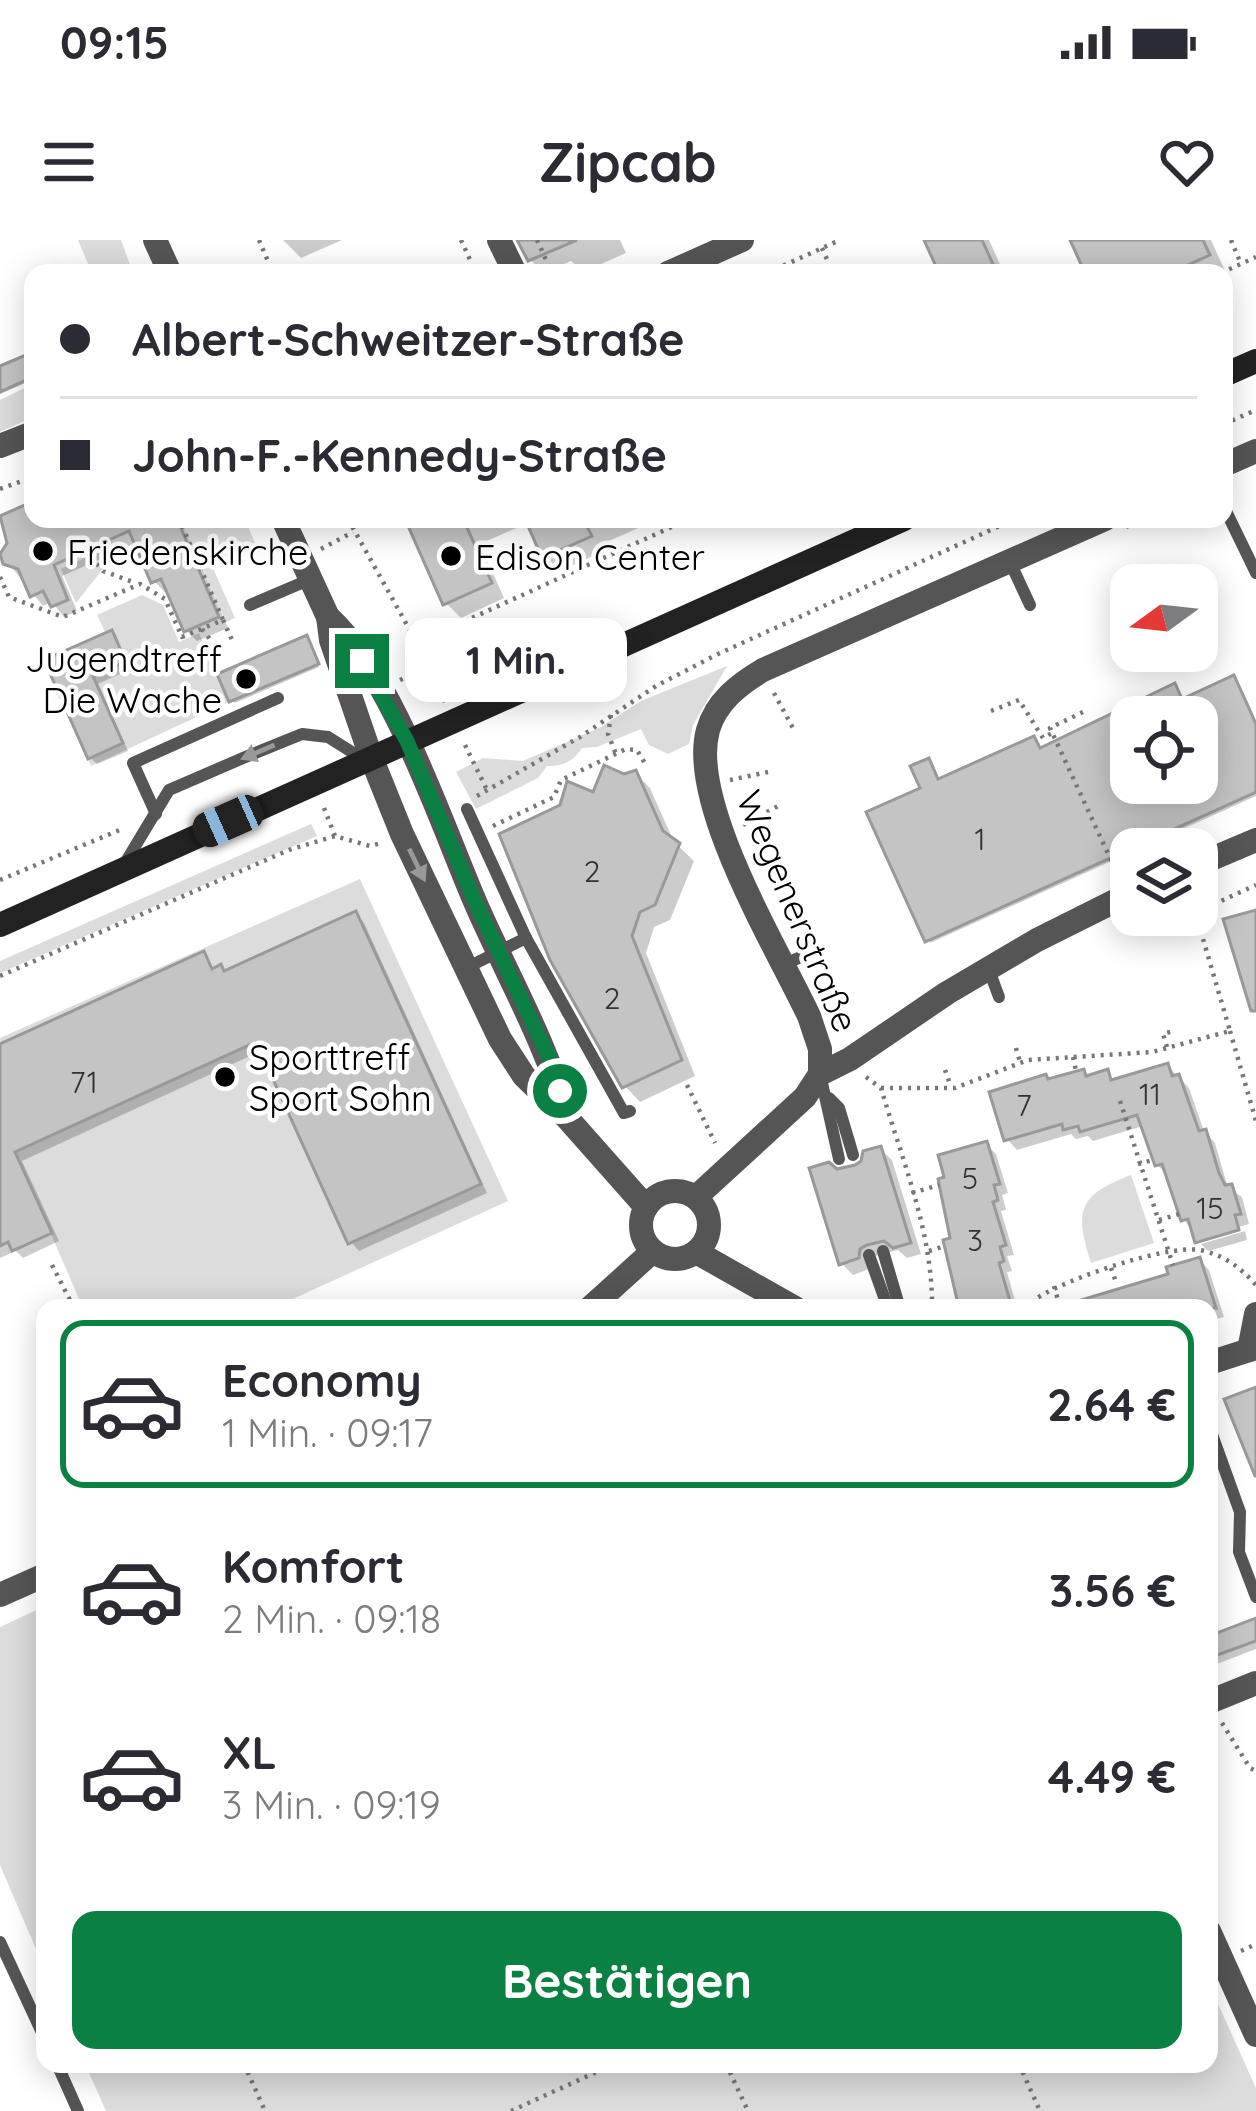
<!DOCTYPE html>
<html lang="de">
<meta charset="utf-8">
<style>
:root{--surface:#fff;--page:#f2f2f3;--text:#2b2b33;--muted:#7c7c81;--line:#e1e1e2;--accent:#0b8043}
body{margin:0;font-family:Quicksand,sans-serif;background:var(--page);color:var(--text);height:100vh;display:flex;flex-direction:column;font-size:45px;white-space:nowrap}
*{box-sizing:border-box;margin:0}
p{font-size:39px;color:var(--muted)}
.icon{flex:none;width:66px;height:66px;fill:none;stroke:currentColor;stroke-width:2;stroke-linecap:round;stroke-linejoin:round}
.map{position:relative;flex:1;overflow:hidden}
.details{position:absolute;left:36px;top:1059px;width:1182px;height:774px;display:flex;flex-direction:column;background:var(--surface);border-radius:24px;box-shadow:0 6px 30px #0003}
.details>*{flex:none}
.banner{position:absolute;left:24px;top:24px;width:1209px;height:264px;border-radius:24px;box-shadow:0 6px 30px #0003;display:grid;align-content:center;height:264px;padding:0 36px;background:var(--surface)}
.needle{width:78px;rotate:255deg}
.tools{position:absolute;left:1110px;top:324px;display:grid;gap:24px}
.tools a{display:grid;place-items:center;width:108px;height:108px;border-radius:24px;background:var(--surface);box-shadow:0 6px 30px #0003;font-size:60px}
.end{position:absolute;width:54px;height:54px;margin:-27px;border:15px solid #0b8043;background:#fff;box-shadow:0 0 0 6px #fff}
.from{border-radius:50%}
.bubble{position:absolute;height:84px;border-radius:24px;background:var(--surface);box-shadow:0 6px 30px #0003;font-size:39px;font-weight:700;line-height:84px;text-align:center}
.car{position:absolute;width:36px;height:72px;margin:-36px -18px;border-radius:15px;box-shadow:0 0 9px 3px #0007;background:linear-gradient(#222 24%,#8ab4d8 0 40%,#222 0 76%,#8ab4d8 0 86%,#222 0)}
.banner b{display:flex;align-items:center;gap:42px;height:114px;font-size:45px}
.banner b+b{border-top:3px solid var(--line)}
.banner i{width:30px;height:30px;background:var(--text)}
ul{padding:21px 0 0;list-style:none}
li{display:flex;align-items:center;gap:36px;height:168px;margin:0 24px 18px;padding:0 12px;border:6px solid transparent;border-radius:24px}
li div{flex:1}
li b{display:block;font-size:45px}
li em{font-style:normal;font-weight:700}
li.current{border-color:var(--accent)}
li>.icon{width:108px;height:108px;stroke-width:1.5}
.cta{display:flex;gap:24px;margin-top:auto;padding:24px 36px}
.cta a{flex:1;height:138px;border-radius:24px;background:var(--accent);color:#fff;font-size:48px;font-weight:700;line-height:138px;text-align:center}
.status{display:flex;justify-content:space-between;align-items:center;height:84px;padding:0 60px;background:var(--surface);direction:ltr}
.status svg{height:33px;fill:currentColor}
header{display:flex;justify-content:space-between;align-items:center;height:156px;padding:0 36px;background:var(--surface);font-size:54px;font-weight:700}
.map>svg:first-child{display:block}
.green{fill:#dcdcdc}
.shadow{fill:#0003;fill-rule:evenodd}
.building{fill:#c4c4c4;stroke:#999;stroke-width:3;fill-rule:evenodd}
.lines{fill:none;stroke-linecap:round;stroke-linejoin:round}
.path{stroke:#777;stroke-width:4.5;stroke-dasharray:3 6;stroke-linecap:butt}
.service{stroke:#555;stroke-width:12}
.minor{stroke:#555;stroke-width:24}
.secondary{stroke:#222;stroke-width:24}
.oneway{fill:#999}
.route{stroke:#0b8043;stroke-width:15}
.poi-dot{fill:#000;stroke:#fff;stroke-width:4.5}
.labels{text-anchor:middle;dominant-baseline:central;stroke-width:9;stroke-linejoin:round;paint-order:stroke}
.number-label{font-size:30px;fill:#313131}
.poi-label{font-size:36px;fill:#000;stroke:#fff;text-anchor:start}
.street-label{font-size:36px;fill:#000;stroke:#fff}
</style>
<div class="status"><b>09:15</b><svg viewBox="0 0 49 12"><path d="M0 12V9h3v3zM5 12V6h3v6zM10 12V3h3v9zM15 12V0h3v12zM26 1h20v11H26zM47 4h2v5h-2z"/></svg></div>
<header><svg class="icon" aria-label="menu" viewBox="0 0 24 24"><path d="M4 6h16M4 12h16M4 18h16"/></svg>Zipcab<svg class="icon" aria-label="heart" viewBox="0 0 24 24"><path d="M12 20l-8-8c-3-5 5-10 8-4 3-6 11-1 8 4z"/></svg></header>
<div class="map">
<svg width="1256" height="1871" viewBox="0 0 1256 1871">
<rect width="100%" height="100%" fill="#fff"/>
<g class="green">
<path d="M78,0H121L133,33H92Z"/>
<path d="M33,144V177L0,192V160Z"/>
<path d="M181,279H245L257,308L213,328L235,378L226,382Z"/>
<path d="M109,307L113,316L76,363L61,329Z"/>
<path d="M142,355L163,365L179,402L199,393L229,462L91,526L88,519L123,503L93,437L126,421L112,390L105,392L97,375Z"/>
<path d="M727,426L693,485L689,504L668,514L649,505L641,489L597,507L582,508C574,521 562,527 547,526L538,538L476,569L456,532L483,518L523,521L601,487L641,461Z"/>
<path d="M311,584L317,596L0,733V721Z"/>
<path d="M360,639L508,961L273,1068H83L0,876V798Z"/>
<path d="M1131,935L1154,1003L1091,1023C1074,971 1078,955 1131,935Z"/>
<path d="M45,1366V1730L0,1625V1387Z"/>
<path d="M1209,1744L1256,1848V1871H106L85,1824H1209Z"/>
</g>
<g class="shadow">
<path d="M283,0H342L301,18Z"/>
<path d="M521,0H620L626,13L583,32L571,21L543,33L530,19Z"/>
<path d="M928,0H989L1004,33H943Z"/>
<path d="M1073,0H1211L1226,33H1060L1084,22Z"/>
<path d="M33,115V140L0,154V129Z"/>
<path d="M26,267L33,279H181L228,388L197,401L186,390L169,350L165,352L154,341L137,303L62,336L77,371L64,377L52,362L43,366L9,324L10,303L0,279Z"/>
<path d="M408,279H678L660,287L654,281L600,305L604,311L560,331L545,316L530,282L480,304L504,358L461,378L446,363Z"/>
<path d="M111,393L131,429L98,444L128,511L97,524L90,517L48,421Z"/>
<path d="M308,402L319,427L235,463L232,461L221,436Z"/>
<path d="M1175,447L1183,462L1256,485V556L930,703L939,542L1040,511ZM1131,477H1197V543H1131Z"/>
<path d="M635,533L650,548L674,602L694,621L670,680L654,687L646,713L695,836L640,862L625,846L594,556Z"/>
<path d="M356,674L364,683L487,953L359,1011L351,1002L263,810L22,921L59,1001L23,1018L16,1011L0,1018V808L203,715L215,731L226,734Z"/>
<path d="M1168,826L1189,848L1204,891L1215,903L1228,948L1242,957L1249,984L1200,998V1003L1184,979L1169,936L1157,925L1143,886L1093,901L1088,896L1076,899L1071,894L1017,910L1007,899L1049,842L1083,833L1089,838L1107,833L1115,841Z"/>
<path d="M986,904L996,914L1008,953L1002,955L1006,970L1001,971L1014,1015L1007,1016L1012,1031L1007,1032L1017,1068H963L954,1000Z"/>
<path d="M880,909L892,920L921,1014L907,1018L898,1010L878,1015L871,1020L869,1029L853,1035L842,1024L836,932L864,923Z"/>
<path d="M1245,991L1247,1000L1208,1011L1201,1004Z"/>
<path d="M1199,1020L1209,1030L1224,1077L1210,1081L1212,1087L1209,1088V1068H1065L1172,1036Z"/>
<path d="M1209,1369L1219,1395L1256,1382V1409L1209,1427Z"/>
</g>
<g class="building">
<path d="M517,0H577L528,21Z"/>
<path d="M924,0H982L997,33H939Z"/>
<path d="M1070,0H1203L1210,15L1170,33H1085Z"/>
<path d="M33,112V137L0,152V126Z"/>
<path d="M27,264L33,279H177L219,377L184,392L161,339L151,343L129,291L54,325L68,360L51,367L43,351L30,357L18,329L3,324L0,314L7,303L0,276Z"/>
<path d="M405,279H463L492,343L443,365Z"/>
<path d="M525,279H583L592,296L542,318Z"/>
<path d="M112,390L126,422L93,436L123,503L88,519L44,420Z"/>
<path d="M307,395L319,424L229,462L217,434Z"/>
<path d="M1234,435L1256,484V552L925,702L866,572L920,548L910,526L929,518L938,539L1034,496L1040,508L1175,443L1182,459ZM1131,477H1197V543H1131Z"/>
<path d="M604,525L624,534L636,530L663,591L680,603L655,665L640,672L632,696L682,820L622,848L550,720L499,594L560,565L567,541L593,552Z"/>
<path d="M1256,670V771H1251L1223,679Z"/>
<path d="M356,671L481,944L348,1004L256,802L15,912L52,993L12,1011L8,1002L0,1006V804L204,711L212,729L221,724L224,731Z"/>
<path d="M1168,823L1172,836L1179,834L1199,891L1206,889L1219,933L1225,945L1232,944L1241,974L1235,975L1239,990L1195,1003L1188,979L1181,981L1162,924L1155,926L1137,875L1080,892L1078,886L1063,890L1062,884L1004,901L989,852L1046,834L1048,839L1084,829L1086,836L1108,829L1111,840Z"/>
<path d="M987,901L1000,944L994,945L998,960L993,962L1006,1005L1000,1007L1004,1021L999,1023L1012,1068H959L943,1000L950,998L938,939L944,937L938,915Z"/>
<path d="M881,906L911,1003L893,1008L884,1001L867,1005L860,1009L859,1018L839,1025L809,928L829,922L837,929L855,925L861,921L863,911Z"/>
<path d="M1200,1017L1216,1068H1072L1071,1063L1168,1034L1166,1027Z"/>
<path d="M1256,1147V1236H1255L1224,1159Z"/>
<path d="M1256,1378V1401L1209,1418V1396Z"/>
</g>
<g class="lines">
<g class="path">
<path d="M259,0L273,33"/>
<path d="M461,0L476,33"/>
<path d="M537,0L552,33"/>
<path d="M1231,0L1241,24"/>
<path d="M822,8L829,24"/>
<path d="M767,33L840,0"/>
<path d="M1221,33L1256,17"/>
<path d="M1224,184L1256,170"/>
<path d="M0,249L33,237"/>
<path d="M30,271L33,269"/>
<path d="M348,279L417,403"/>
<path d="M1126,287L1143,279"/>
<path d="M321,309L353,292"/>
<path d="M91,317L103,331L136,343"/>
<path d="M0,337L9,357L63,377L140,344L165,359L182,397L223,380L179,279"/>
<path d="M223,380L232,400"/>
<path d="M202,389L216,407"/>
<path d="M400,440L428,427"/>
<path d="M774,453L794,490"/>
<path d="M445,462L417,403L689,279"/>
<path d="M991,471L1019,460L1043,498L1052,493"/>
<path d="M1083,472L1050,488L1117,633"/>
<path d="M611,475L608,494L616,514"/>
<path d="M465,505L486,548"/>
<path d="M730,540L768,532"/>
<path d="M477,556L580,497L656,446L718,414L1015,279"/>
<path d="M324,568L335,596"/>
<path d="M743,585L780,565"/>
<path d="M493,586L554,557L561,540L626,509L637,510L646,525"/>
<path d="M0,640L122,589"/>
<path d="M1197,672L1256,645"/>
<path d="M0,736L289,610L335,596L370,606L381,603"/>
<path d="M1230,791L1256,881"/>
<path d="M1167,807L1163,794L1173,791"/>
<path d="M1016,808L1020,822"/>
<path d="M1073,817L1076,831"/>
<path d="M945,830L951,847"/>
<path d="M866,837L881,848C902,920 933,993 932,1068"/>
<path d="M687,845L715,903"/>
<path d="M881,848H955L1028,820L1152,812L1230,791L1196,675"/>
<path d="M1120,861L1173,1025"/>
<path d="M1138,924L1153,920"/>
<path d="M912,953L939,945"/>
<path d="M1159,980L1179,974"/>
<path d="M929,1011L945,1006"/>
<path d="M52,1025L74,1068"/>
<path d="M1111,1028L1116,1042"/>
<path d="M1054,1046L1058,1060"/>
<path d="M949,1068L951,1067"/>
<path d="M1024,1068C1046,1044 1166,1004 1200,1010C1224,1015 1240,1027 1256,1045"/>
<path d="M1222,1483L1250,1528L1256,1531"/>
<path d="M1241,1711L1256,1704"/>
<path d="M244,1824L265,1871"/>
<path d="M726,1824L748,1871"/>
<path d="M1019,1824L1040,1871"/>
<path d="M511,1871L614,1824"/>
</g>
<g class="service">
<path d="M1224,267L1256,333"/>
<path d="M1010,322L1030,365"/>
<path d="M250,365L311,339"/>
<path d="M467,569L526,698L624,873L630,871"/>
<path d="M156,574L133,523L278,458"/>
<path d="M125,623L169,550L243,518L302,494L328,497L363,519"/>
<path d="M785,724L803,716"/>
<path d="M466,728L526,698"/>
<path d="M989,730L999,757"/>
<path d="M820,834L839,919"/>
<path d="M829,858L839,868L853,915"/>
<path d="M883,1011L898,1062L896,1068"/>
<path d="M869,1015L888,1068"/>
<path d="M1209,1186L1240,1272L1239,1312L1256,1357"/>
<path d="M0,1702L45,1799"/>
<path d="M57,1824L78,1871"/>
</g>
<g class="minor">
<path d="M155,0L170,33"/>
<path d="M499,0L515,33"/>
<path d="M668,33L742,0"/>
<path d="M0,206L33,193"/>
<path d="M1224,225L1256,211"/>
<path d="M283,279L328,377L331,400L371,517L402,594L500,799L524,836L568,879L646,967"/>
<path d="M328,377C392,434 441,583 476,664C507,735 546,802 567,877"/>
<path d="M1197,625L1256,600"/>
<path d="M820,834V809L809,776C777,708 688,562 708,490C716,462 739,444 763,430L1105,279"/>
<circle cx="675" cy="985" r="34"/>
<path d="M696,957L805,857L820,834L850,819L947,753L1037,700L1131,653"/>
<path d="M696,1012L795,1068"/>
<path d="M590,1068L653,1011"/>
<path d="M1249,1110L1256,1074"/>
<path d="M1209,1123L1256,1108"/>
<path d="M0,1355L45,1335"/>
<path d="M1209,1462L1256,1443"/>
<path d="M1209,1691L1256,1795"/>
</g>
<g class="secondary">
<path d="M1224,135L1256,121"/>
<path d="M0,685L904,279"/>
</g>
</g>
<defs><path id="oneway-solid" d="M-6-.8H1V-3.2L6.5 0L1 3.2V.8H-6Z" transform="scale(3)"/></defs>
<g class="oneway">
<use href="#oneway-solid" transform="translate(258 512) rotate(157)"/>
<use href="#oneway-solid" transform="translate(417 625) rotate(64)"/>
</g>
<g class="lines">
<path class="route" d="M362,421L407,501L477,666L552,824L560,851"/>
</g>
<g class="poi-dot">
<circle cx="43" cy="311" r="12"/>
<circle cx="451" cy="316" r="12"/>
<circle cx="246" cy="439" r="12"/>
<circle cx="225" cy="837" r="12"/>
</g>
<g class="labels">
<g class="number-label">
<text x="980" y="599">1</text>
<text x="592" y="631">2</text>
<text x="612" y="758">2</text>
<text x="84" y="842">71</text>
<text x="1150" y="854">11</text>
<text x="1024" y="865">7</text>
<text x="970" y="938">5</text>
<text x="1210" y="968">15</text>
<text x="975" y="1000">3</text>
</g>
<g class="poi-label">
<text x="67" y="311">Friedenskirche</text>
<text x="475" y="316">Edison Center</text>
<text x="222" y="418" text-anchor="end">Jugendtreff<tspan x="222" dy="41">Die Wache</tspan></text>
<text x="249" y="816">Sporttreff<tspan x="249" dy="41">Sport Sohn</tspan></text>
</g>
<g class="street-label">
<text transform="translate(798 671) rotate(67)">Wegenerstraße</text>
</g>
</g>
</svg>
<div class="tools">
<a><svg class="needle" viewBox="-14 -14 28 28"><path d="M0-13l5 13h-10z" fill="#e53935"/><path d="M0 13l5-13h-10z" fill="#7c7c81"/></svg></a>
<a><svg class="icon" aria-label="locate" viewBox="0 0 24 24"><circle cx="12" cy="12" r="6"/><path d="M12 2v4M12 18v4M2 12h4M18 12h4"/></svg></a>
<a><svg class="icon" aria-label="layers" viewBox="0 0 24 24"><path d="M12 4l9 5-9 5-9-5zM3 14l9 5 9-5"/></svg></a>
</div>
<i class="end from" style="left:560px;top:851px"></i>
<i class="end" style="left:362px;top:421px"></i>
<div class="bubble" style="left:405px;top:378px;width:222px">1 Min.</div>
<i class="car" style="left:228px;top:581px;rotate:246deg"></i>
<div class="banner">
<b><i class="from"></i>Albert-Schweitzer-Straße</b>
<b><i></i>John-F.-Kennedy-Straße</b>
</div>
<section class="details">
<ul>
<li class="current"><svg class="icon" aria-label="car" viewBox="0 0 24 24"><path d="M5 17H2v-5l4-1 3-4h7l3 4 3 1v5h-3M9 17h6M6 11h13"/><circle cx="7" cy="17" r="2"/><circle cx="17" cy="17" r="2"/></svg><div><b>Economy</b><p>1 Min. · 09:17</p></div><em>2.64 €</em></li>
<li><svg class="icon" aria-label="car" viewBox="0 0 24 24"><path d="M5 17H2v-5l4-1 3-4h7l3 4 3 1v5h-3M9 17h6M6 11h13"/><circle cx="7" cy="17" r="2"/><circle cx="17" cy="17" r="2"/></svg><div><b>Komfort</b><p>2 Min. · 09:18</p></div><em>3.56 €</em></li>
<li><svg class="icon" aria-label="car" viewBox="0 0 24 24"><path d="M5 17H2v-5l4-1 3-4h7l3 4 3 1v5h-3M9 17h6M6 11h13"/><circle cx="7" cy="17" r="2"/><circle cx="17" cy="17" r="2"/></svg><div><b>XL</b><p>3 Min. · 09:19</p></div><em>4.49 €</em></li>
</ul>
<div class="cta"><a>Bestätigen</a></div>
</section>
</div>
